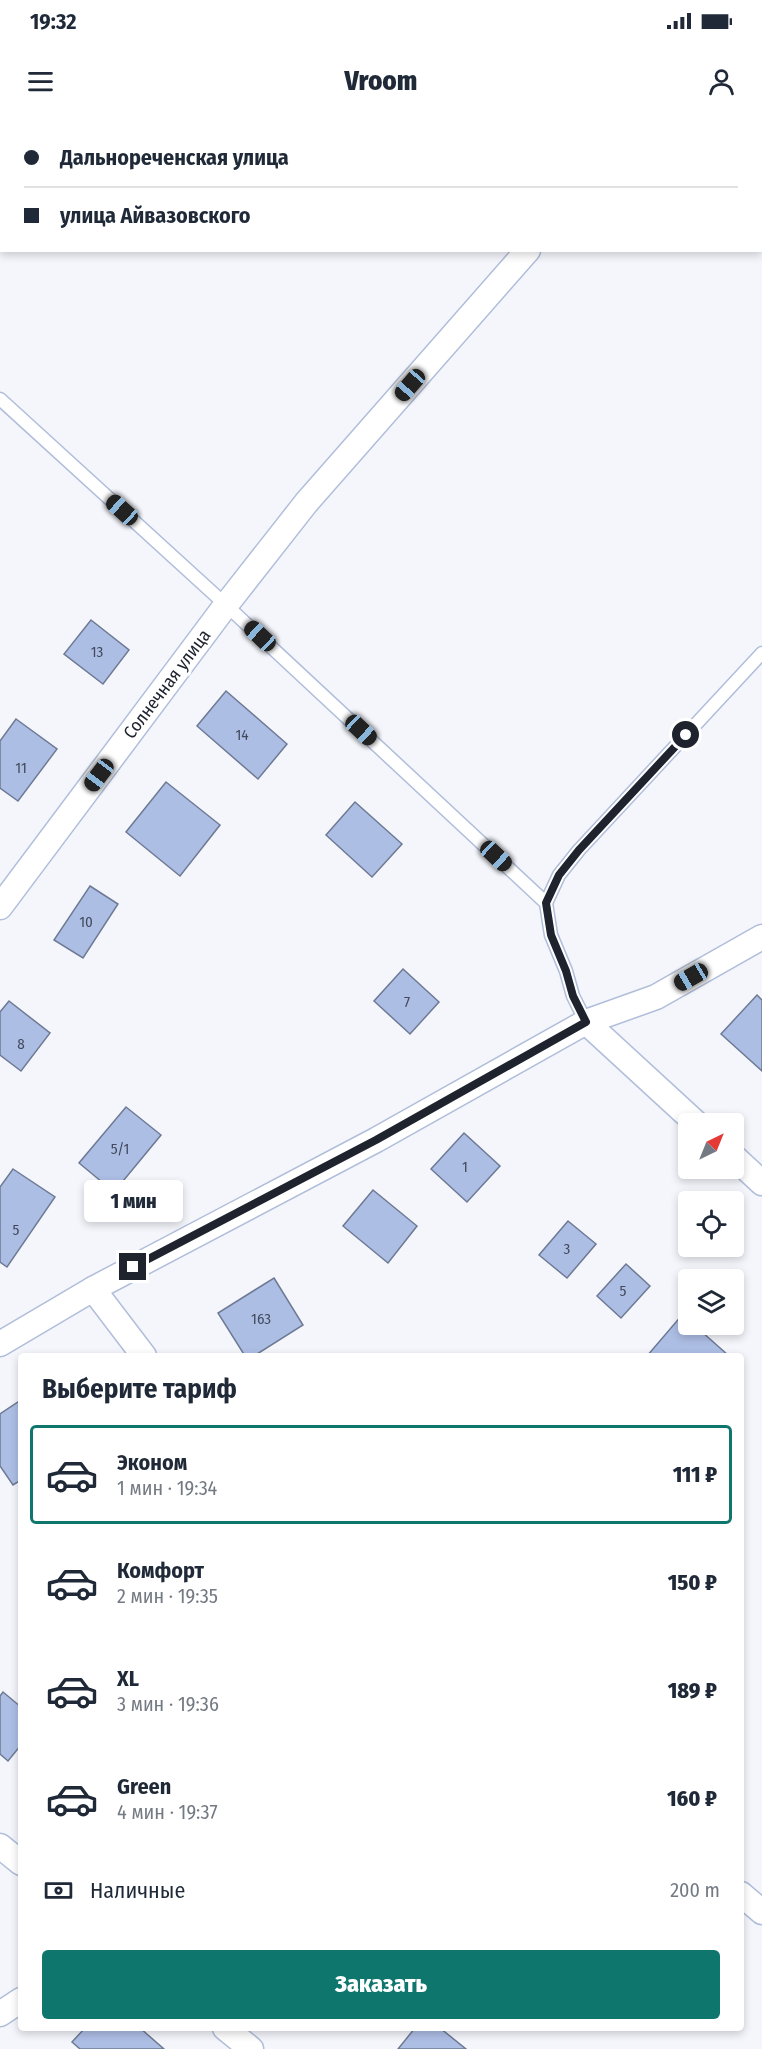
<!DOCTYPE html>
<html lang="ru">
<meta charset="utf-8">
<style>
:root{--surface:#fff;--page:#f2f2f3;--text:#1f2937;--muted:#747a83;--line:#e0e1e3;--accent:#0f766e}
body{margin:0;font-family:"Fira Sans Condensed",sans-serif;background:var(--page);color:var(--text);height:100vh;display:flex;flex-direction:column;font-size:22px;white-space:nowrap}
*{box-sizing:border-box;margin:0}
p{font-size:20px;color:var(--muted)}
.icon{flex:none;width:33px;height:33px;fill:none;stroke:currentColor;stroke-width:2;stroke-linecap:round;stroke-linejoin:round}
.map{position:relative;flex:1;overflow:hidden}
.panel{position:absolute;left:18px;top:1233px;width:726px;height:678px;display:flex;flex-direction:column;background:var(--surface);border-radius:6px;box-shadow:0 3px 9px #0003}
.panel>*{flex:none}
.guide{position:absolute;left:0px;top:0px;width:762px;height:132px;box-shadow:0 3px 9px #0003;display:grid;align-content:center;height:132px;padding:0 24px;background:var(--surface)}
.needle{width:39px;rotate:43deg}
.buttons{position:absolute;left:678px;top:993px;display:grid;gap:12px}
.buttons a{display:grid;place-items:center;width:66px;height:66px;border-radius:6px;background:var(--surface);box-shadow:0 3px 9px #0003;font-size:30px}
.end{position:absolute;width:27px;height:27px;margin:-14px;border:8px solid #1e232e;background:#fff;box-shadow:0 0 0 3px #fff}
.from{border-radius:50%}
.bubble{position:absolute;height:42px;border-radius:6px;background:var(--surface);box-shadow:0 3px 9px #0003;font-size:20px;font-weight:800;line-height:42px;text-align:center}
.car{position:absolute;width:18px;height:36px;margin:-18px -9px;border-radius:8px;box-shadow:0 0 4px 2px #0007;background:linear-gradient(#222 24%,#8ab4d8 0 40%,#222 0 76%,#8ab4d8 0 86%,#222 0)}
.guide b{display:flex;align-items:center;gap:21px;height:57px;font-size:22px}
.guide b+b{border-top:2px solid var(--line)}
.guide i{width:15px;height:15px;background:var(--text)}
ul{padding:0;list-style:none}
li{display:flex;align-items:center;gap:18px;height:99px;margin:0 12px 9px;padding:0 12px;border:3px solid transparent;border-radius:6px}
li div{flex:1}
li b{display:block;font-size:22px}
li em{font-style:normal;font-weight:800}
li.current{border-color:var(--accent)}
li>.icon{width:54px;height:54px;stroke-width:1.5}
h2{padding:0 24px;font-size:27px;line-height:72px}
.pay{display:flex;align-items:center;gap:15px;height:66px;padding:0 24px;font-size:22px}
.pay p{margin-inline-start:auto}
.action{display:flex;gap:12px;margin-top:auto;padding:12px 24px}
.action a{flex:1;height:69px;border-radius:6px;background:var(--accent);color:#fff;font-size:24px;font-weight:800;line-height:69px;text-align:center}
.status{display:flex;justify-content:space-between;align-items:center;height:42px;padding:0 30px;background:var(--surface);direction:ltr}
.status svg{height:16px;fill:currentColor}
header{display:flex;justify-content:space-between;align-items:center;height:78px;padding:0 24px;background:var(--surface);font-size:27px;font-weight:800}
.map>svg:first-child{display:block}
.building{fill:#adbee5;stroke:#6e7a94;stroke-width:1.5}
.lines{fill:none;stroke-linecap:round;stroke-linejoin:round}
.lane-casing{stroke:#b1beda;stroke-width:15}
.street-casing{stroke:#b1beda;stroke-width:27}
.lane{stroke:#fff;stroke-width:12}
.street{stroke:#fff;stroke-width:24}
.route{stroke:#1e232e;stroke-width:8}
.labels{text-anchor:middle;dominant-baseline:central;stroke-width:6;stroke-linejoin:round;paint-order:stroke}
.number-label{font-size:15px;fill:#424a5c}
.street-label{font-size:18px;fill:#1e232e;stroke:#fff}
</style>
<div class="status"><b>19:32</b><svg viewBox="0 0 49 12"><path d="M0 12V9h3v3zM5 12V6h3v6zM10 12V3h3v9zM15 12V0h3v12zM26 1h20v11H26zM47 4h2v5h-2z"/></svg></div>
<header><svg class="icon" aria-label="menu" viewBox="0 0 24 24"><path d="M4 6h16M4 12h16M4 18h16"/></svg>Vroom<svg class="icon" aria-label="person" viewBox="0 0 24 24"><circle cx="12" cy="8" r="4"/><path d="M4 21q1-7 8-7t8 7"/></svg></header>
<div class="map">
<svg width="762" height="1929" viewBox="0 0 762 1929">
<rect width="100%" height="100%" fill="#f4f6fc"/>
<g class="building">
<path d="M91,500L129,530L103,564L64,534Z"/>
<path d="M226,571L287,624L258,659L197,606Z"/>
<path d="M16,599L57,629L18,681L0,668V621Z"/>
<path d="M166,662L220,705L180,756L126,712Z"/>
<path d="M355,682L402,724L372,757L326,715Z"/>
<path d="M90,766L118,784L83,838L54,820Z"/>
<path d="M403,849L439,882L410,914L374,881Z"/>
<path d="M757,875L762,880V951L721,914Z"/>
<path d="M9,881L50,913L21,951L0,935V892Z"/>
<path d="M126,987L161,1015L114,1072L79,1043Z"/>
<path d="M464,1013L500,1046L467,1082L431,1049Z"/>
<path d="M13,1049L55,1077L7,1147L0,1142V1067Z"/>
<path d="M373,1070L417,1106L388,1143L343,1106Z"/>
<path d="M568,1101L596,1124L567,1158L539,1135Z"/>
<path d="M626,1144L650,1166L621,1198L597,1176Z"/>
<path d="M274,1158L303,1205L254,1236H245L218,1193Z"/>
<path d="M682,1195L688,1201V1204H693L729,1236H647Z"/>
<path d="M21,1280V1360L13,1365L0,1346V1294Z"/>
<path d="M3,1572L21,1587V1625L8,1641L0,1634V1576Z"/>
<path d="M85,1908H140L164,1929H80L72,1922Z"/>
<path d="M415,1908H440L466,1929H398Z"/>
</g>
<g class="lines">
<defs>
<g id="lane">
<path d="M0,279L226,485L546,783L551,815L566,851L573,876L586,902"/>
<path d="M546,783L559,755L579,730L762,533"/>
</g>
<g id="street">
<path d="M82,2L83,0"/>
<path d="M642,2L644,0"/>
<path d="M0,87L2,86"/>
<path d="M0,787L226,485L306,383L528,130"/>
<path d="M586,902L697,1004"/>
<path d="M734,1037L762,1063"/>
<path d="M93,1169L144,1236"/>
<path d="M0,1224L93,1169L376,1020L586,902L656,877L762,817"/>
<path d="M0,1726L21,1743"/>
<path d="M741,1774L762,1792"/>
<path d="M0,1894L21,1880"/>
<path d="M225,1908L251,1929"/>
</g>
</defs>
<use href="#lane" class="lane-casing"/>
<use href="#street" class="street-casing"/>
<use href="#lane" class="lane"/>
<use href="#street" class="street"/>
</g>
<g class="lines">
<path class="route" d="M133,1147L376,1020L586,902L573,876L566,851L551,815L546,783L559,755L579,730L686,615"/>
</g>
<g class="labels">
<g class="number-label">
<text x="97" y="532">13</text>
<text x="242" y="615">14</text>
<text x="21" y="648">11</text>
<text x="86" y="802">10</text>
<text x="407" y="882">7</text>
<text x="21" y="924">8</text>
<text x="120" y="1029">5/1</text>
<text x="465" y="1047">1</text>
<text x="16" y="1110">5</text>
<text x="567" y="1129">3</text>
<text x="623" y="1171">5</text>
<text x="261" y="1199">163</text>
</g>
<g class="street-label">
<text transform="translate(167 564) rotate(-53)">Солнечная улица</text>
</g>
</g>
</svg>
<div class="buttons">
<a><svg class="needle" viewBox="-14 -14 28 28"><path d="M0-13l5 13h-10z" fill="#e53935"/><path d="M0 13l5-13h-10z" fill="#747a83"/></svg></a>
<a><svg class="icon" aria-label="locate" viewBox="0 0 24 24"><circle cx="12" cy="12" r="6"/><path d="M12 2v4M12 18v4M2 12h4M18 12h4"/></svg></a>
<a><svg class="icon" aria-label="layers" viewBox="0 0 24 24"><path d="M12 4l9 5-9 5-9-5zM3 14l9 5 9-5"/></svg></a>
</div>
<i class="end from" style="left:686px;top:615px"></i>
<i class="end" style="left:133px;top:1147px"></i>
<div class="bubble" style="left:84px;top:1060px;width:99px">1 мин</div>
<i class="car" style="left:410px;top:265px;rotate:221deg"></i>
<i class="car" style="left:122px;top:390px;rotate:312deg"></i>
<i class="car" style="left:260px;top:516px;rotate:313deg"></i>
<i class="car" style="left:361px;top:610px;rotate:133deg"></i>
<i class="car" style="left:99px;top:655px;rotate:217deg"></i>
<i class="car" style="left:496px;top:736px;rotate:133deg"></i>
<i class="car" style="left:691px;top:857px;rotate:240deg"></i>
<div class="guide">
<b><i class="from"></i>Дальнореченская улица</b>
<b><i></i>улица Айвазовского</b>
</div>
<section class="panel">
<h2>Выберите тариф</h2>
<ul>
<li class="current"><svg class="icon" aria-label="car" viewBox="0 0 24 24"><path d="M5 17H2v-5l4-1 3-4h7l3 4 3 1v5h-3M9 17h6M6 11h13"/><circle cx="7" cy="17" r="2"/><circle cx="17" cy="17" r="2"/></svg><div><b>Эконом</b><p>1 мин · 19:34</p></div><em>111 ₽</em></li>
<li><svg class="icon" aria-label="car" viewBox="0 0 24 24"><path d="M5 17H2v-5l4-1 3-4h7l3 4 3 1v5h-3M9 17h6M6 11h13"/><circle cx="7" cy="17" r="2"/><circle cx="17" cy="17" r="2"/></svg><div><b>Комфорт</b><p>2 мин · 19:35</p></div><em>150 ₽</em></li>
<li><svg class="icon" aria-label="car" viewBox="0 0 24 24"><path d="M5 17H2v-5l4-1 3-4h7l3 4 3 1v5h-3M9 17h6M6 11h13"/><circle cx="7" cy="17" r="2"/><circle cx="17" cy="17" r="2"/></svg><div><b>XL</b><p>3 мин · 19:36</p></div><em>189 ₽</em></li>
<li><svg class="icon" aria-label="car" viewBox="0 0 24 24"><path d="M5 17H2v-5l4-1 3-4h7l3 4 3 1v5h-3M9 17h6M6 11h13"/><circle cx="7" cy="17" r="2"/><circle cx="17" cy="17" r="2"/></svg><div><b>Green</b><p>4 мин · 19:37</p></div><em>160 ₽</em></li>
</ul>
<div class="pay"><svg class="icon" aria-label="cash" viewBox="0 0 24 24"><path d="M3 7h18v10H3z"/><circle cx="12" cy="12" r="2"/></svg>Наличные<p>200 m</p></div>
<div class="action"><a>Заказать</a></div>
</section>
</div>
